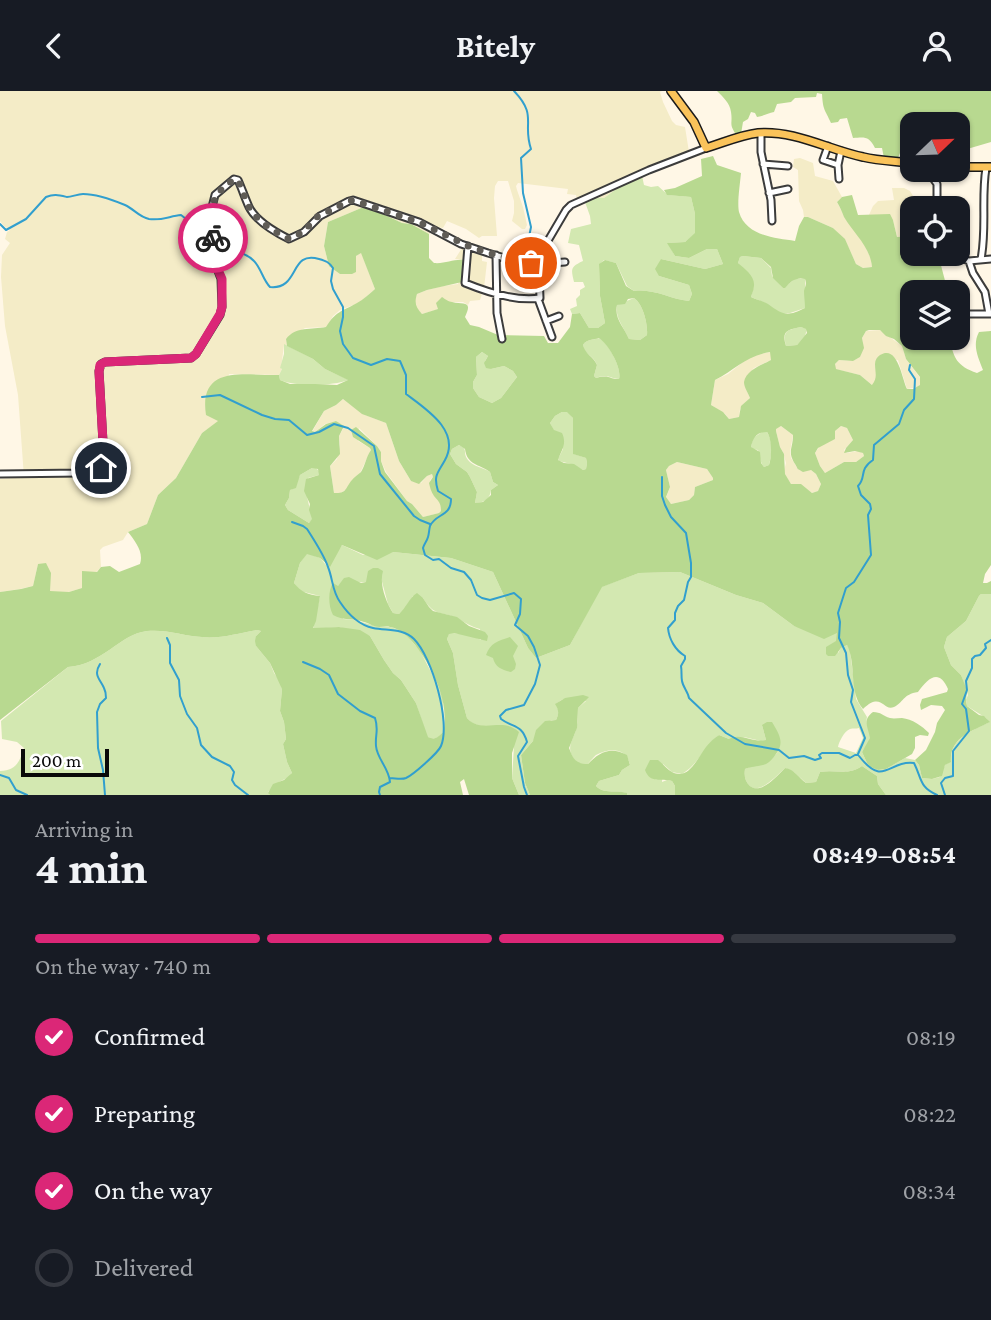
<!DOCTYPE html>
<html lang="en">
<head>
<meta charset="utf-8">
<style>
	body { margin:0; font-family:"Crimson Pro",serif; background:#242831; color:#f1f3f6; height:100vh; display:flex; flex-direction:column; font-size:26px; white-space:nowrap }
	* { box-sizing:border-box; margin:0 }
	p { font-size:23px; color:#9ea1a6 }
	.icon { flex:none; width:38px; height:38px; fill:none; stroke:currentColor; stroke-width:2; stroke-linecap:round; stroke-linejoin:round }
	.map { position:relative; height:704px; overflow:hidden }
	.panel { display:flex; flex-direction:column; background:#171b24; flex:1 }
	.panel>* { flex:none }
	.needle { width:46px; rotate:67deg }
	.fabs { position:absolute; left:900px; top:21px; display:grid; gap:14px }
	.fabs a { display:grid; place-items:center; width:70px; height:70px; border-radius:14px; background:#171b24; box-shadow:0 2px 5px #0004; font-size:35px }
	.scale { position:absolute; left:21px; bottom:18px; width:88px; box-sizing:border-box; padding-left:7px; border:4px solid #090909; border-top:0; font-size:19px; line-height:24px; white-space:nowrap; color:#090909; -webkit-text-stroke:5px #fff; paint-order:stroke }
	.pin { position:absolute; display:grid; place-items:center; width:60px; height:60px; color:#fff; margin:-30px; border:4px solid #fff; border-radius:50%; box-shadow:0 2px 7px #0007 }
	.courier { position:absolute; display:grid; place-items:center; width:70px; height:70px; margin:-35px; border:5px solid #db2777; border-radius:50%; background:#fff; color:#222; box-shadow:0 2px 9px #0007 }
	.head em { font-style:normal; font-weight:700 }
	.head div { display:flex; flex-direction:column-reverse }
	.head { display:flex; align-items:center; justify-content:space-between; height:119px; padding:0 35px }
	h1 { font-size:46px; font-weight:700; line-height:52px }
	.bar { display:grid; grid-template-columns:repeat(4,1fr); gap:10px 7px; align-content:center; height:84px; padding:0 35px }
	.bar i { height:9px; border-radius:5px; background:#363941 }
	.bar .active { background:#db2777 }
	.bar p { grid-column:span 4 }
	ol { padding:0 35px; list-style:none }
	li { display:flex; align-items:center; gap:21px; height:77px }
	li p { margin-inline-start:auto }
	li .icon { padding:7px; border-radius:50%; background:#db2777; color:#fff; stroke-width:4 }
	li:last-child { color:#9ea1a6 }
	li i { width:38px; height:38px; border:4px solid #363941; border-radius:50% }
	header { display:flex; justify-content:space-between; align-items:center; height:91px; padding:0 35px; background:#171b24; font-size:32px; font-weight:700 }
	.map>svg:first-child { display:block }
</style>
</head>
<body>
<header><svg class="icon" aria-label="back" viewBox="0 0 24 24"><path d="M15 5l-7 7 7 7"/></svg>Bitely<svg class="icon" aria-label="person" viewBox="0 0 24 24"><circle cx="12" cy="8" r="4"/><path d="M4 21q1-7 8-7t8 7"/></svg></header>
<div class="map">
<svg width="991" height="704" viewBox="0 0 991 704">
	<rect width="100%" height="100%" fill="#fff7e6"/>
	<path fill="#f4ecc7" d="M0,0H662L660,1L663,11L672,30L676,34L685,36L689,61L623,93L604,107L584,106L577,108L576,104L567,103L568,98L518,92L516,95L517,99L523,116L527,134L525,138H522L512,130L514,122V110L508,90H498L495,95L494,107L497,145H482L479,147L466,138L447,130L443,137L436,136L429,143L411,133L402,132L366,115L328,131L324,155L329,175L356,180V165L361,161L375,198L359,212L340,219L333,225L327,236L305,237L286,248L287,255L284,254L281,277L282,278L279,284L229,283L219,330L202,342L176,387L158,404L147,433L128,441L123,449L103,456L100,459L101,476L82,497L69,501H49L38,473L33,495L20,498L0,501V388L24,386L18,304L5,235L1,186L2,164L10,152L5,148L7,141L10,139L4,135L0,130Z
		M800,67L813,72L815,85L833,90L842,106L837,111L845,127L864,152L871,168L872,176L863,177L856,173L845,149L833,137L808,126H804L803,119L799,110L798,79L793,76L794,68Z
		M892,97H904L910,100L915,108L916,117H912V145L897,146L893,129L869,124L873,115L878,110L894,109Z
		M462,157L482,164V170L487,171L484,197L480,209L470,210L468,214L463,211H453L439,218L422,223L417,218L414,210L417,203L427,199L443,195L458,193L464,169L455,168Z
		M880,239L902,255L906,268L921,288L920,294L918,296L907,298L898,269L877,267L875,275L877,285L874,293L872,294L860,284L835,278V273L839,269L852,270L860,266L863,254L862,247L866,240Z
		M771,261V269L754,277L746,287V298L750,307L740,318L739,326L729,328L725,323L711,314L715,289L728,283L748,267L758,263Z
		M343,308L365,324L386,332L399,370L411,390L421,392L427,385L432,383L433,386L430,389L435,406L439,409L441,415V420L439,422L423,426L412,413L407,410L386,381L381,370V361L377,355L359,337L358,350L370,357L371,359L360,382L347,398L339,403L334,402L330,375L337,368L340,354L339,345L343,338L336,330L325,333L315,341H312L324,320L336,314Z
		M781,335L793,344L790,361L791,367L798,378L811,379L816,383L821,393L818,400L812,402L799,393H791L786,386L784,380L786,372L783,361L780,356L776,340V337Z
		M841,335L847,337L853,349L844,359L847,362L858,360L863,362L864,365L856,371H844L825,382L820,375L815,362L820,355L834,348L835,340Z
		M677,371L707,378L713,387V389L695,396L694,404L689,409L671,413L666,407L670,396L666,379L669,375Z"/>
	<path fill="#d3e8b1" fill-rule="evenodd" d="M641,80L644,94L651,96L658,95L668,104L691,106L695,123L696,142L685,151L668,152L675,165L689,167L707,158H717L723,173L705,178L661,168L659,185L689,194L692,203L689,210C670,208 653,197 634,200L627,195L616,172L604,169L599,174L600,205L605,232L598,237H589L580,222L572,223L570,218L577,215L576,208L580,204V199L585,196L583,191H574C571,178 570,176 583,170L579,154L568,152L571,138L591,133L590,125L585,111L577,114V108L584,106L604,107Z
		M743,165L761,167L771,177L772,185L783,197L795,188H805V217L790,222L782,223L777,221L765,212L751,206L754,195L738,172L740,166Z
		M634,207C643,213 648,233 647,244L640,249L629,248C624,236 615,228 617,214Z
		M801,236L807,238L805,245L797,254L786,255C782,239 788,239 801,236Z
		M600,247C609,254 622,277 619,288C610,288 609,282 596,287L594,285L597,274C594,265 584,263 583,254C586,248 594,249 600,247Z
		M284,253L313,268L325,278L349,289C332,295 297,296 280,289L279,284L282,278L280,277L284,263Z
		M482,261L488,265L485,270L491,278L504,275L513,280L517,286L501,307L492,312L479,306L473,297V291L477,284L476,266Z
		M562,321H568L573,327V361L574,363L586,367L587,372L586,378L583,379L571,373L559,370L558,368L563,358L550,332L555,325Z
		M762,341H767C773,350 772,363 769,374L764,376C760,372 760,365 758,359L752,358L751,356L753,347Z
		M459,354C469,359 462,361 468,369C472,375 484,377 490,381L493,391L498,394L491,399C490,408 484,412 475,412L477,401L470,386L467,381L456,373L450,363L452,358Z
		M312,377H316L319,380V384L308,387C305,405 308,411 313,428L309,432L288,419L285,414L289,407L290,399L294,397L300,384Z
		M342,454L363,464L393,461L451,467L493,481L528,557L536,567L570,554L601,496L639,482L680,481L736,504L763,512L794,535L837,541L838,562L841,557L847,554L850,559L856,608L867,626C865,634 871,639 870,647C870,653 864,657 862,661L867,672L878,679L886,678L905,667L915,669L919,674L922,687L932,688L940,686L945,674L951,670C950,647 972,640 989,631L986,627L967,615L966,609L968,604L961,584L951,574L944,556L947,546L966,530L979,505L981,503H991V704H886L878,693L877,685L862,675C849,685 835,678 820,681L816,691L806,692L794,681L785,677C777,684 760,704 750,695C745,690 744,685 745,678C763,670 766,678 779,659L762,634L766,649L761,650L744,646L729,648L719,644C704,655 699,673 682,683L672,681L663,673L662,691L667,689L672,690L675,695V704H627L626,702C616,698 604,704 596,695L599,690L619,684L622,679L630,674C627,657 610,656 596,664C595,665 589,671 588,673C581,673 576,673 573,667C565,654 576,646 577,634C578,628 577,623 578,617L586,610C574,607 566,604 556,613C559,619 559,623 556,629H551L521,664L525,692L530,704H519L512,687L514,656L486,635C478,635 472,633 467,627L458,594L453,562L447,548L449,542C460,542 472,544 481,549L480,538C472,536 466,532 458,528C442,519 435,527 423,507L413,505L404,519L399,523L393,522L388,513L381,487L368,486L367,491L342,492L338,495L343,528L354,529L380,536H390L400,539L409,547L420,560L438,594L443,608L444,640C439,646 436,650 427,646L416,612L401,589L393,582L384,569L370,545L339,536L313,538L320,505L300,500L294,492L300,472L307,462L320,467L327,475ZM859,637L863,647L856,662L838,656C839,651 844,640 850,638C853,637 856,638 859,637Z
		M257,539L261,540L256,545V555L270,572L274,582L281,592L282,598L280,620L284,631L286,648L283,653L287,671L292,682L289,686L279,691L268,701L270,704H0V680C16,680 20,670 24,657L17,651L2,648L1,630L68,576C102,574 120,543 147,540C166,538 184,545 202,546C220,548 239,542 257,539Z"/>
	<path fill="#b8d990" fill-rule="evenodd" d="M717,0H991V51L957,61V33H912V51H909L907,61L900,62L898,67H884L882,57H875C869,45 865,46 853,47L847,27L840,28L838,31L831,32C825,18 823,20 822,3L817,2L816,6L795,7L791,11L777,13L774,21C768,22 764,25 757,26L755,22L751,21L748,28L743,31L741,43L737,45C728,32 733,34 731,21C730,12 723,6 717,0Z
		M713,65L717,74L741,82C740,93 737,112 739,121C746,145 775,147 795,150L799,135L804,126H808L833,137L845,148L856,173L863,177L872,176C870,155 854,143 844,126C842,121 840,116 837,111L842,106L852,104L858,124L890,123L893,129L897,146L912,145V163H938L948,201H912V247H950C953,267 957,275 977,282L983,279C978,266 972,254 979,241L991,240V474L985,483L983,492H987L991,490V503H981L979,505L966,530L947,546L944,556L951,574L961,584L967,599L966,610L967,615L979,624L984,625L990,631C972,640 949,647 951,671L945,674L942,685L932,688L922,687L919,674L915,669L926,659L935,641L937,632L945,619L942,615L931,614L921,619L920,614L922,608L947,601L948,598C939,577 928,587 918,601C903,603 903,612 894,616C883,621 882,600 863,618C848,600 857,574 847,554L841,557L835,565H828L826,563V556L836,550L837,542L824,548L794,535L763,512L736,504L680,481L639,482L602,496L570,554L536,567L528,557L493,481L451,467L393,461L377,469L342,454L330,476L320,467L307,463L300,472L294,492C301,501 308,504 320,505L316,530L313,537L339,536L360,539L370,545L384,569L393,582L401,589L416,612L428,646C436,650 439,645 444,640C445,629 445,618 442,607C438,587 413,539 390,536C387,535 383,536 379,536C374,536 369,532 364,531C353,527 343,530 333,524C328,515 328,499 333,492L338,495L344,487L349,486L361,492L366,491L368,480L373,477H378L383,480C379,493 386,511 393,522L399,523C406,517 409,507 417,502L423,507L429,516L433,520L457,526L469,535L485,541L488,545L487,550L454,542L449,543L447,548L453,562L458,594L467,627C483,644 502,625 519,641L512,662V687L519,704H469L464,688L460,691L463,704H270L268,702L273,693L284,689L292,682L287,671L283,653L286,648L284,631L280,620L282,598L270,572L256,555L255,550L256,545L261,540L257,539C239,542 220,548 202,546C184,545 166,538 147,540C120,543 102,574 68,576L0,629V501L21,498L33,495L38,473L46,472L51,482L50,500L69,501L82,497V480L97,481L101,476L110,475L119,481L140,473C144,461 135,450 128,441L147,433L158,404L176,387L202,342L218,330L206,324C198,272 247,285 279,284L280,289L290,293H315L337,294L348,289L325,278L313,268L287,255L286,248C296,235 311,239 326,236C336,220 341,221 357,212C363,209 369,203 375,198L361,162L356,165V181L352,183H340L329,175L324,155L328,131L366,115L402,132L411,133L429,143V167L434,172C445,173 453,168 464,169L462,191L427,199L417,203C414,212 416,217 422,223L438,218L436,212L442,206C445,208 449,211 452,211C464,214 473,209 465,226L470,234L479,236L498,244L544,245L548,252H558L570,236L572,223L580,222L589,237H598L605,232L600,205L599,173L605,169L616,172L626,195L634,200C653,197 670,208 689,210L692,203L689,194L659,185L655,178L661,168L705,178L723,173L717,158H707L689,167L675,165L667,152L685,151L695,142V123L691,106L667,104L664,99L675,97L702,85L701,68ZM743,165L761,167L771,176L773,187L783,197H785C791,190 796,186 805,188C807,194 805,195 804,200C804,205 805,212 805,217C787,226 783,224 768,213C763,210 757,209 751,206C752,202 754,199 754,195C755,185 745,178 738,172L740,166ZM634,207C643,213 648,233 647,244L640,249L629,248C624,236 614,228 617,214L625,213L628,208ZM801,236L806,238L807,242L797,254L786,255C781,239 788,239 801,236ZM869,239H880L886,245L894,248L902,255L906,268L920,286V294L913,298H907C902,288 898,253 880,264C877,266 875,269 875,273C875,282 878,286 872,294L860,284L836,278L835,273L839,269L853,270L860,266L864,257L862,247L866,240ZM599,247C609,254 622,277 619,288C609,289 611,283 596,287L594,285L597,274C594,266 585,263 583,254C586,248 594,249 599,247ZM482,261L488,265L484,272L486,277L491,278L504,275L513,280L517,286L501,307L492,312L479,306L473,297V291L477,284L476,266ZM770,261L771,269C762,274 746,279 744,291C744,296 748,302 750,307L741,315L739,326L729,328L723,321L711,314L715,289C735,279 746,265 770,261ZM343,308L362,323L386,332L399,370L411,390L419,393L427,385L432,383L433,386L429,392C430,396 431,401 434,405C439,411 441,412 441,420L439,422L423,426L412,413L407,410L385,381L381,370V361L377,355L356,336L351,339L353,346L370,357L371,359C366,366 365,375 361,381C358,384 354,386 352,389C345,397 347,403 334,402L330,375L340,363L339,345L344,335L336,330L326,333L315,341L312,340L324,320L336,314ZM562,321H567L573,327V363L586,367L587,372L586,378L583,379L574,373L564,372L558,369C562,358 567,353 562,342L554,339L550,332L555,325ZM781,335L793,344C793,358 787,360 795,373C800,381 795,376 803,381L811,379L816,383L821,393L818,400L812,402L801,393H791L785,383L784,363L780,356L776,340V338ZM841,335L847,337L853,349L846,357L844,362L855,360L863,362L864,365L856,371H844L825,382L820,375L815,362L818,357L835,348V340ZM767,341C772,348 772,365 769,374L764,376L761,372L760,361L751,356C753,347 756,341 767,341ZM459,354L465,358C467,374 479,373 490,381L493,391L498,394L491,399V404L483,411L475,412L477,401L470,386L467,381L456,373L450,363L452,358ZM677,371L707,378L713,387V389L695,396L694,404L689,409L671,413L666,406L670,396L666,379L669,375ZM312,377L318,378L319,384L306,388L304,400L310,413L309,419L312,428L309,432L288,419L285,414L289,407L290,399L296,397L300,384Z
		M510,546L518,555L513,565L516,573L515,578L511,581C502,579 495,576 493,567L486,564C490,552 498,550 510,546Z
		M583,604L589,606L578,617L577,637L569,657C573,668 576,673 588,673C599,661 611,655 627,664L630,674L622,679L619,684L599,690L596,695C604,704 616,698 627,702V704H530L525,692L521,664L533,650L536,639L545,630L556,629C559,623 559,619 555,613L565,607Z
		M873,621C881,621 883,625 890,627C894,628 898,627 902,627C912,628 922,635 929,642L928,645L920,644L915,646V657L912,663L886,678L878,679L871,676L867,672L862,661L870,647C868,636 862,629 873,621Z
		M767,631H772C779,643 785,651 776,663C773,668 768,673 763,674C756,676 752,675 745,678C744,685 745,690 750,695C761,704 777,685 785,677C794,678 799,687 806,692L816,691L820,681C835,678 849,685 862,675L877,685L878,693L886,704H675V695L672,690C661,687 650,693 645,679L650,669H658C663,673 667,678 672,681C689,690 698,666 706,656C710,651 714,647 719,644L729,648C740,641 753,652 766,649L762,634Z"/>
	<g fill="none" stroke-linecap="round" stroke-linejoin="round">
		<path stroke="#319fce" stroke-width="2" d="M514,0C538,25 522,32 531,58L521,67L523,102L531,136L528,151
			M0,133L6,139L26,128L46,106C54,103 58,104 67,106C72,106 77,103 83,103C97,103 113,109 125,114C134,118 139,126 149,128C161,130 170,125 181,124L195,135L211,136
			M216,138L223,145L233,150C240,167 245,160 254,170C261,177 263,189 270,196C300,199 289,159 319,168C326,170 329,171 333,177L331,190L333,198L343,216V226L340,240L343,253L353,267L371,274L387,268L400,270L406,284V303C426,318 461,340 445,369C438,382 433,384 438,400L451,408C451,426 436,422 430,435C429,439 429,443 428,446C427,450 424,453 423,457L425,464L433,469L439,468L451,477L464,481L471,489L477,504L482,507L490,509L514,502L521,508L520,523L515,534L528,545L534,556L540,574L535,593L524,614L506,619L500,625L501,628C513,637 522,633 527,651L518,665L524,696L527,704
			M202,306L220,304L262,324L275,328L289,329L307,344L319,341L334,333L348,337L374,355L380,383L414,425L420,429L430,433
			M662,386V405L665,414L671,426L686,442L691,472V486L688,491L684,509L678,515L675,522V529L668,537C669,548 675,559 685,565V568L681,575C682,581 681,584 682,590C683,596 688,601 689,607L726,642L745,653L779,659L789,667L804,665L815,669L821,667L819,664L822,662H839L850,667L855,664H858
			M292,431L303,435L307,438C314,449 324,464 328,476C333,488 332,500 340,511C348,523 359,534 373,537C387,540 403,537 414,548C432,566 451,631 441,655C438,662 413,684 406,687C401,689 395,687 390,687
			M167,547L170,554V572L179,589L180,605L187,623L197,637L201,654L212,666L230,675L234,681L232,689L235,694L248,704
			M303,571L320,578L329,584L338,603L360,620L375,627C379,639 375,643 376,655C377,668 389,677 390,691L380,696L379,701L380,704
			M100,573C93,584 100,588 104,597C105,599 106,605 106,607L100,613L97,621L98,657L103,679L105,704
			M858,663L865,647L851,611L853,599L848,584L846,562L839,547L840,531L838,522L846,497L854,491L871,464L868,424L871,418L870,413L861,404L858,395C867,386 858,379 873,369L874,354L899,333L904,319L914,308L915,288L909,279L910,274
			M859,665C884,697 888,669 914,672C922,688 919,696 937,704
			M0,684L9,687L16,699L27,704
			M945,704L941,692L945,687L953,685V660L969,640L966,618L962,613L967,599L966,590L972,577V568L975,565L980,564L986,557L985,553L991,549"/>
		<g stroke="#3c3c3c" stroke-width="9">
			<path id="minor" d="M761,42V61L771,109L772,130
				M828,55L823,69L838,74L841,60
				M763,73L788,75
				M838,74L839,88
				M927,79L937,93V117
				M769,102L788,98
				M468,155L465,192C487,201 516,211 540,207L539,183L536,170
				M938,163L956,165L969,170
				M496,164L497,222L502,248
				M981,168C987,138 981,107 986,77
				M538,173L565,171
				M538,208L552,246
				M964,223H991
				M989,223L985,201L973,182L969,170L991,168
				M546,230L559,225
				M0,383L81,382L98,379L104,369L99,280L101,273L105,271L191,267L196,263L220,224L222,216L221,188L215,172L212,116L215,104L234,88L238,89C242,98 245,107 249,116C256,130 275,141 289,148L304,141L320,125L349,110L353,109L419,131L461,153L488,162L521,172L536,170L566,119L571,114L649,79L706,57"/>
		</g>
		<g stroke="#1a1a1a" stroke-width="10">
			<path id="major" d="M671,0L694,31L706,57C723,52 740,44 758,42C795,39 829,59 863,66C879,70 896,70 912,72
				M957,76H991"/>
		</g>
		<use href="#minor" stroke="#fff" stroke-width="5"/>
		<use href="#major" stroke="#fac35a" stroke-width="7"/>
	</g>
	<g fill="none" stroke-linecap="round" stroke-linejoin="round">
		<path stroke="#5f5c56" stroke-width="7" stroke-dasharray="0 12.6" d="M213,147C212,117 207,106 235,88L238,89C242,98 245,107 249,116C256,130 275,141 289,148L303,141L317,126L349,110L353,109L419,131L468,155L521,172H531"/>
		<path stroke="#db2777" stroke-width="9" d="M101,377L104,369L99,281L100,274L105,271L191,267L196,263L220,223L222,216V188L215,172L213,147"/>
	</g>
</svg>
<div class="fabs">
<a><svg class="needle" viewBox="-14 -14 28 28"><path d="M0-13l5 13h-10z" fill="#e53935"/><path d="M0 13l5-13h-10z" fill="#9ea1a6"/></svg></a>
<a><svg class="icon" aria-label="locate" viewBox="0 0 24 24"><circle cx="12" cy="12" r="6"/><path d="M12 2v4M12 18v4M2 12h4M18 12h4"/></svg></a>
<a><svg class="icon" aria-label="layers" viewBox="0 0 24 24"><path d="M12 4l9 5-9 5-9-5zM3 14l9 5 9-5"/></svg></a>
</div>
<div class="scale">200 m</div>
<div class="pin" style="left:531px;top:172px;background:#ea580c"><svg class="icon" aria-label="bag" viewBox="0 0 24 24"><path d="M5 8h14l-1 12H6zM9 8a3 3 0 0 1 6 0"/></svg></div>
<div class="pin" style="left:101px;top:377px;background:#1f2937"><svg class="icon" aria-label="home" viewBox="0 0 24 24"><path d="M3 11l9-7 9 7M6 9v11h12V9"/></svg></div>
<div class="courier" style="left:213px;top:147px"><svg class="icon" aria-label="bike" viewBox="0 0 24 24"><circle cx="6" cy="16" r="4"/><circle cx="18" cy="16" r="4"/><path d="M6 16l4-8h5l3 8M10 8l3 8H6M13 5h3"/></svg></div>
</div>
<section class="panel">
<div class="head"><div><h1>4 min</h1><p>Arriving in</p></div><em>08:49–08:54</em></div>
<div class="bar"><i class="active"></i><i class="active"></i><i class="active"></i><i></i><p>On the way · 740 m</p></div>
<ol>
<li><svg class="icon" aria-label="check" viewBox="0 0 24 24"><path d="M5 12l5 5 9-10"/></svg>Confirmed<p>08:19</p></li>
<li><svg class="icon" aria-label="check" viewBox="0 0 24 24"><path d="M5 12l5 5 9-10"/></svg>Preparing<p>08:22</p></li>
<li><svg class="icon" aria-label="check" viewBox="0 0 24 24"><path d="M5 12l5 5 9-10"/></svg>On the way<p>08:34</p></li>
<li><i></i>Delivered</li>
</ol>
</section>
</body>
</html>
